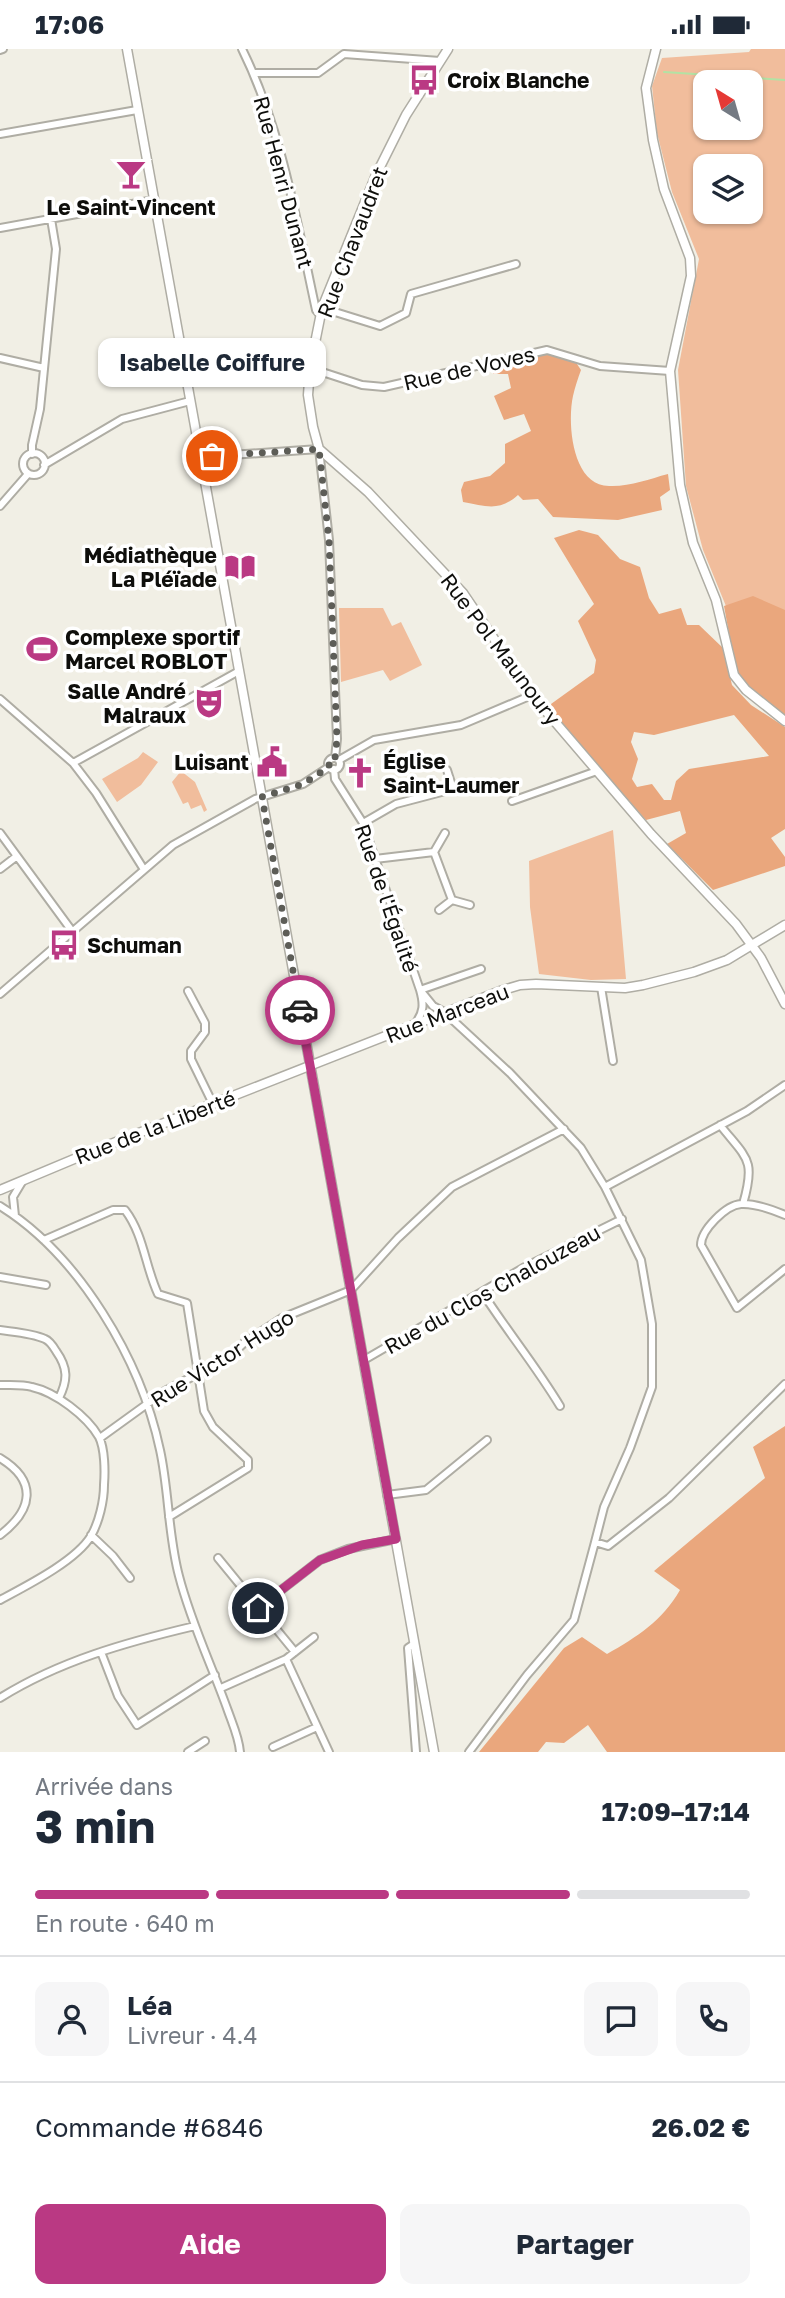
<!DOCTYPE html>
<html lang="fr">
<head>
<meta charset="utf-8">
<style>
	body { margin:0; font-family:"Golos Text",sans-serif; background:#f6f6f7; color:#1f2937; height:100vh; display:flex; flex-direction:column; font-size:26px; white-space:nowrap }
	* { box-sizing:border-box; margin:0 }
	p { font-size:23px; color:#747a83 }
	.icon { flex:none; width:38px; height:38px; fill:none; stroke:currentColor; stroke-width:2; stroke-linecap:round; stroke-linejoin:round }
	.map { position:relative; height:1703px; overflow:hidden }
	.side { display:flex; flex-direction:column; background:#fff; flex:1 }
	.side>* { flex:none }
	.needle { width:46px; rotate:323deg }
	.tools { position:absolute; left:693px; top:21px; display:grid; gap:14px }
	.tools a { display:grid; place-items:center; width:70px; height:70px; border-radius:14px; background:#fff; box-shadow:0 2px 5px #0004; font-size:35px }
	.pin { position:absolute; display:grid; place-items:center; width:60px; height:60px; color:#fff; margin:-30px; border:4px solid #fff; border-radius:50%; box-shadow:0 2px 7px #0007 }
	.courier { position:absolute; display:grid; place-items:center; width:70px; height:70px; margin:-35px; border:5px solid #ba3983; border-radius:50%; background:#fff; color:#222; box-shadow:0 2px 9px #0007 }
	.bubble { position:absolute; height:49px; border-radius:14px; background:#fff; box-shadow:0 2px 5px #0004; font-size:23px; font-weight:700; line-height:49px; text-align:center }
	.overview em { font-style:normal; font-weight:700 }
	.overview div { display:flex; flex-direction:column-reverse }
	.overview { display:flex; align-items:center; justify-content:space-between; height:119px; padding:0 35px }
	h1 { font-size:46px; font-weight:700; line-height:52px }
	.bar { display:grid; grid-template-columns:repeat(4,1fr); gap:10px 7px; align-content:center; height:84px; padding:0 35px }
	.bar i { height:9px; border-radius:5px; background:#e0e1e3 }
	.bar .on { background:#ba3983 }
	.bar p { grid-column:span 4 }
	.line { display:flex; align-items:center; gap:18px; padding:0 35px; border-top:2px solid #e0e1e3 }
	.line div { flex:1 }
	.round { display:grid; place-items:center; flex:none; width:74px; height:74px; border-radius:14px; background:#f6f6f7 }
	.button { display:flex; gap:14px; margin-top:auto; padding:14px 35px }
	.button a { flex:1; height:80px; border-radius:14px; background:#ba3983; color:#fff; font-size:28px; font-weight:700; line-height:80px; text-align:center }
	.button a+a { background:#f6f6f7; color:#1f2937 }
	.status { display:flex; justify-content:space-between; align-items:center; height:49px; padding:0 35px; background:#fff; direction:ltr }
	.status svg { height:19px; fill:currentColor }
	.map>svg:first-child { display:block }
</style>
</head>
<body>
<div class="status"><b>17:06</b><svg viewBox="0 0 49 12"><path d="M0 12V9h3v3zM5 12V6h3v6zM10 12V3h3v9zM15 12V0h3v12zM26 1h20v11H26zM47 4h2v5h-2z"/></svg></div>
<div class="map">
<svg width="785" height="1703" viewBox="0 0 785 1703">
	<rect width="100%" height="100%" fill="#f1efe5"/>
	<path fill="#f1bd9c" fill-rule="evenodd" d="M751,0H785V663L755,628L703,501L686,437L678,321L699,210L672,143L657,84L652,37L662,9L749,3ZM705,33H751V79H705ZM705,117H751V163H705Z
		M339,559H383L392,577L401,573L422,616L390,632L383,621L341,633Z
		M143,703L158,713L141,736L117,753L102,730L138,709Z
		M181,722L195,733L207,761L204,763L201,756L191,760L188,753L183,755L172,733Z
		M613,781L626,930L591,931L539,925L530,858L529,812Z"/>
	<path fill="#eaa77d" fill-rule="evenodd" d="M550,304L575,312L581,321C578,329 575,338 573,347C567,374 572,437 609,437C629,438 649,430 668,425L670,441L660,448L662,461L618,471L553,468L538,450L523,451L518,446C499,463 486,457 463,453L461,441L464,433L490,427L505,414V395L531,382L524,365L504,371L494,347L511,339L508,325H493V314Z
		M579,481L598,486L620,510L640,518L649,549L659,565L681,559L687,576H699L723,599L732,636L751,656L785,678V780L771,789L785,808V817L713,841L667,795L686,784L680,762L646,771L550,664L551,655L594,624L596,611L578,572L594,555L554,489ZM734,666L769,707L689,720L676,732L671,751H664L652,735L637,738L632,730L638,710L631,693L634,683L654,686Z
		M753,547L785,561V668L757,646L736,623L724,557Z
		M785,1377V1703H607L588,1676L564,1694L546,1693L538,1703H479L564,1599L582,1588L607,1605C637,1588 662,1572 680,1541L654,1522L765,1429L753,1398Z"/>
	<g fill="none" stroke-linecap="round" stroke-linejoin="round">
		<path stroke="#b3e2a4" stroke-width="2" d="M664,23L785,31"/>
		<g stroke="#afada4" stroke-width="10">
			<path id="street" d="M242,0C282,81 297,174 316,261L321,267
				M0,1L3,0
				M254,24H318L344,5L440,12
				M0,85L137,61
				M0,179L154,151
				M322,259L380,277L406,264L411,245L516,215
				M0,309L44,319
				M185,320L310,319L362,336L384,338L547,301L600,317L670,322
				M23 415a11 11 0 1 1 22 0a11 11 0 1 1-22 0Z
				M32,405V396L40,360L56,200L51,170
				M201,408L319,400L329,491L337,690L335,709
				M44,416L122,370L190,352
				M0,457L28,425
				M0,650L73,714L96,744L143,819
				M328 715a6 6 0 1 1 12 0a6 6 0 1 1-12 0Z
				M339,711L374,691L461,676L532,646
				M73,714L239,622
				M334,720L335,730L363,774L420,941L433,957L444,963L510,1024L581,1099L605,1138L641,1211L652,1275V1338L630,1399L604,1458L595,1493
				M512,752L597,722
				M363,774L396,755L453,740L447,721
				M0,784L72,882
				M434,803L445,784
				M375,810L434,803L452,851L439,861
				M0,820L17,807
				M452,851L470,856
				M601,938L613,1012
				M188,942L205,974V983L191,1002V1010L213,1055
				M0,945L173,796L255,750L303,735L329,718
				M415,975C424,963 424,955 420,941L481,920
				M720,1076C747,1110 756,1110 743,1155
				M605,1138L747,1062L785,1036
				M0,1157C79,1206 141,1311 160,1401C169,1442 168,1486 179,1527C191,1574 212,1617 228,1662C233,1676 239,1689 240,1703
				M785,1166C773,1161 754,1154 741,1155C726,1156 701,1181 701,1196L737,1259L785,1220
				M15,1167L13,1148L22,1133
				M44,1191L113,1161H125C144,1186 145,1217 158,1245L187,1254L204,1362L213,1378L248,1411V1419L169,1468
				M0,1228L46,1236
				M482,1243C507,1282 536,1317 560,1357
				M0,1281C14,1283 32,1284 45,1290C50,1292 53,1297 56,1302C68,1319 68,1331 59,1349
				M364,1311L523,1219L622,1170
				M0,1336C10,1336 22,1335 32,1338C55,1343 87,1367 99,1388C105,1400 105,1423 104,1436C104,1452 99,1473 91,1487C76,1512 26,1537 0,1551
				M100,1389L165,1342L228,1309L245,1293L282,1269L351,1241L398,1189L452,1138L564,1080
				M0,1409C38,1432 33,1461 0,1486
				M387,1446L426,1441L487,1391
				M91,1486L113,1507L130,1529
				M218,1509L295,1603
				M258,1559L320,1511L348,1500L396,1490
				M414,1595L408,1599L416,1703
				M101,1603L118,1647L137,1676L215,1626
				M286,1610L329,1703
				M221,1639L286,1610L314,1588
				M0,1649C59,1612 127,1593 195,1577
				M273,1698L317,1678
				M188,1703L205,1692
				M469,1703L527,1626L574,1571L595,1493L608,1497L669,1449L785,1335"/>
		</g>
		<g stroke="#afada4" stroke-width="11">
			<path id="secondary" d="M127,0L434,1703
				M448,0L406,66L376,126L322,259L310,319L308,346L313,378L319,400L368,443L463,544L532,646L651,785L736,875L761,909L785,955
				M656,0L646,39L653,91L664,140L690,209L691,227L670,322L680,436L693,494L716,551L734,626L746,641L785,672
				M0,1141L98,1100L500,942L520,936L536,935L625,939L643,936L694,923L727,911L785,876"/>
		</g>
		<use href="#street" stroke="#fff" stroke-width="6"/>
		<use href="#secondary" stroke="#fff" stroke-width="8"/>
	</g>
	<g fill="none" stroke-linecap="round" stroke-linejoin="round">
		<path stroke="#5d5d57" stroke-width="7" stroke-dasharray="0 12.6" d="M212,407L319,400L329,491L337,690L335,709L329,711V718L303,735L262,748L300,961"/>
		<path stroke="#ba3983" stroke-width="9" d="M258,1559L320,1511L362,1496L396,1490L300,961"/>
	</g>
	<defs>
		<g id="bus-bare" transform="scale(2.415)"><path d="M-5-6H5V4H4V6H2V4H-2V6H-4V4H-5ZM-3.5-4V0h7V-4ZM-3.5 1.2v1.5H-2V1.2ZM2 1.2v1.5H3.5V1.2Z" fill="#ba3983" stroke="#fff" stroke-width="2.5" paint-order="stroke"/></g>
		<g id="bar-bare" transform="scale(2.415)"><path d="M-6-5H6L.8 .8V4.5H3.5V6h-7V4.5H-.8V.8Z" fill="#ba3983" stroke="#fff" stroke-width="2.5" paint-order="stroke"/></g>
		<g id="library-bare" transform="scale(2.415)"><path d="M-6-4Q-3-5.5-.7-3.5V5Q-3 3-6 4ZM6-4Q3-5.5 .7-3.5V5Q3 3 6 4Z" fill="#ba3983" stroke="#fff" stroke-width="2.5" paint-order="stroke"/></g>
		<g id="stadium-bare" transform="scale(2.415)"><path d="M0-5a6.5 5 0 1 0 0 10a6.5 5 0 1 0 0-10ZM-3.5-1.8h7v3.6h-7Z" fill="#ba3983" stroke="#fff" stroke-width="2.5" paint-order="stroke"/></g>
		<g id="theatre-bare" transform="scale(2.415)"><path d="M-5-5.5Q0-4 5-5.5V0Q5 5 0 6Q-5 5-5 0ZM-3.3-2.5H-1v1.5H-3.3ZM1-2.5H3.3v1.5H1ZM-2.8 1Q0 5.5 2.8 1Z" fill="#ba3983" stroke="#fff" stroke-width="2.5" paint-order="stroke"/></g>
		<g id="civic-bare" transform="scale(2.415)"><path d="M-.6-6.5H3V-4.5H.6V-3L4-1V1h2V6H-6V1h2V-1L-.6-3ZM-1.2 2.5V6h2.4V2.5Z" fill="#ba3983" stroke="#fff" stroke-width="2.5" paint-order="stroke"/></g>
		<g id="church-bare" transform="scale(2.415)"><path d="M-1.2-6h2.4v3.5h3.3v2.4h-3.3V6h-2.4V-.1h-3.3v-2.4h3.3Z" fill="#ba3983" stroke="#fff" stroke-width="2.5" paint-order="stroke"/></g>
	</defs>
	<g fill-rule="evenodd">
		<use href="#bus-bare" x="424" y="31"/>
		<use href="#bar-bare" x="131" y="125"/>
		<use href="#library-bare" x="240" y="518"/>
		<use href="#stadium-bare" x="42" y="600"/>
		<use href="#theatre-bare" x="209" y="654"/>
		<use href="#civic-bare" x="272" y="713"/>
		<use href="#church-bare" x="360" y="724"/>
		<use href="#bus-bare" x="64" y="896"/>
	</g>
	<g text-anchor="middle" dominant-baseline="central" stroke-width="7" stroke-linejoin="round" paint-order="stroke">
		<g font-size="21" font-weight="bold" fill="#0e0e0b" stroke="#fff" text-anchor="start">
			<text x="447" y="31">Croix Blanche</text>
			<text x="131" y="158" text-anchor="middle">Le Saint-Vincent</text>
			<text x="217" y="506" text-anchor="end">Médiathèque<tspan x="217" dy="24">La Pléïade</tspan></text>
			<text x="65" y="588">Complexe sportif<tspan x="65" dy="24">Marcel ROBLOT</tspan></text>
			<text x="186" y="642" text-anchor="end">Salle André<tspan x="186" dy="24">Malraux</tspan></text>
			<text x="383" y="712">Église<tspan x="383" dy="24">Saint-Laumer</tspan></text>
			<text x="249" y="713" text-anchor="end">Luisant</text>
			<text x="87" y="896">Schuman</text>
		</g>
		<g font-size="21" fill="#0e0e0b" stroke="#fff">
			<text transform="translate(284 133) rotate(75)">Rue Henri Dunant</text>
			<text transform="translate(352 193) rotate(-69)">Rue Chavaudret</text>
			<text transform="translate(469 319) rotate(-13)">Rue de Voves</text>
			<text transform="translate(501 600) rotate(53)">Rue Pol Maunoury</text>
			<text transform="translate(387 849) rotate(71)">Rue de l'Égalité</text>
			<text transform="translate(447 964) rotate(-21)">Rue Marceau</text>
			<text transform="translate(155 1078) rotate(-21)">Rue de la Liberté</text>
			<text transform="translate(492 1240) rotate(-29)">Rue du Clos Chalouzeau</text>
			<text transform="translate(222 1309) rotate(-32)">Rue Victor Hugo</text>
		</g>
	</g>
</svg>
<div class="tools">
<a><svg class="needle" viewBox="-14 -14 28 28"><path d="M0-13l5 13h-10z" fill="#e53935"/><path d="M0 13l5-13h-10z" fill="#747a83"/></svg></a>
<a><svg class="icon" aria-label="layers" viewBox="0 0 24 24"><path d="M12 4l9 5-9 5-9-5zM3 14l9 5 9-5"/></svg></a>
</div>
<div class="pin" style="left:212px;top:407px;background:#ea580c"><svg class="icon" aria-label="bag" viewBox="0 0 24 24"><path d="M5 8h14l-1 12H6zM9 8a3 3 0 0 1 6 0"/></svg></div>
<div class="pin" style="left:258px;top:1559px;background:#1f2937"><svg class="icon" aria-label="home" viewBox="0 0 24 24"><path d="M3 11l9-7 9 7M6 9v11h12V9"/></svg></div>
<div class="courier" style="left:300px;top:961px"><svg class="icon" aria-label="car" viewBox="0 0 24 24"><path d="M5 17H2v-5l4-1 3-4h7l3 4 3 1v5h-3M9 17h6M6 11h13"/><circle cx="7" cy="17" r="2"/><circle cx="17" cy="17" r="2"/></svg></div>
<div class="bubble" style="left:98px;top:289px;width:228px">Isabelle Coiffure</div>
</div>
<section class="side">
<div class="overview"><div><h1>3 min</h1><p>Arrivée dans</p></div><em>17:09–17:14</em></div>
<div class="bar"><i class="on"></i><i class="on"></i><i class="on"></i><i></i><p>En route · 640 m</p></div>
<div class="line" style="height:126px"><a class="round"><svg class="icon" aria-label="person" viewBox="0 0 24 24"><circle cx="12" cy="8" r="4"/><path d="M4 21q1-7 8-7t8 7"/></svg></a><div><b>Léa</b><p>Livreur · 4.4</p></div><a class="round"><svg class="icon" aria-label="chat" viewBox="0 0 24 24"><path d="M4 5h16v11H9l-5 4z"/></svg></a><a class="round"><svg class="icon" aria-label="phone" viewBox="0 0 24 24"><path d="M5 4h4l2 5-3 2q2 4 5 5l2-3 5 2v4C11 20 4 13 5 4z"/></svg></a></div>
<div class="line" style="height:91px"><div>Commande #6846</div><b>26.02 €</b></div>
<div class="button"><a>Aide</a><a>Partager</a></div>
</section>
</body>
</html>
